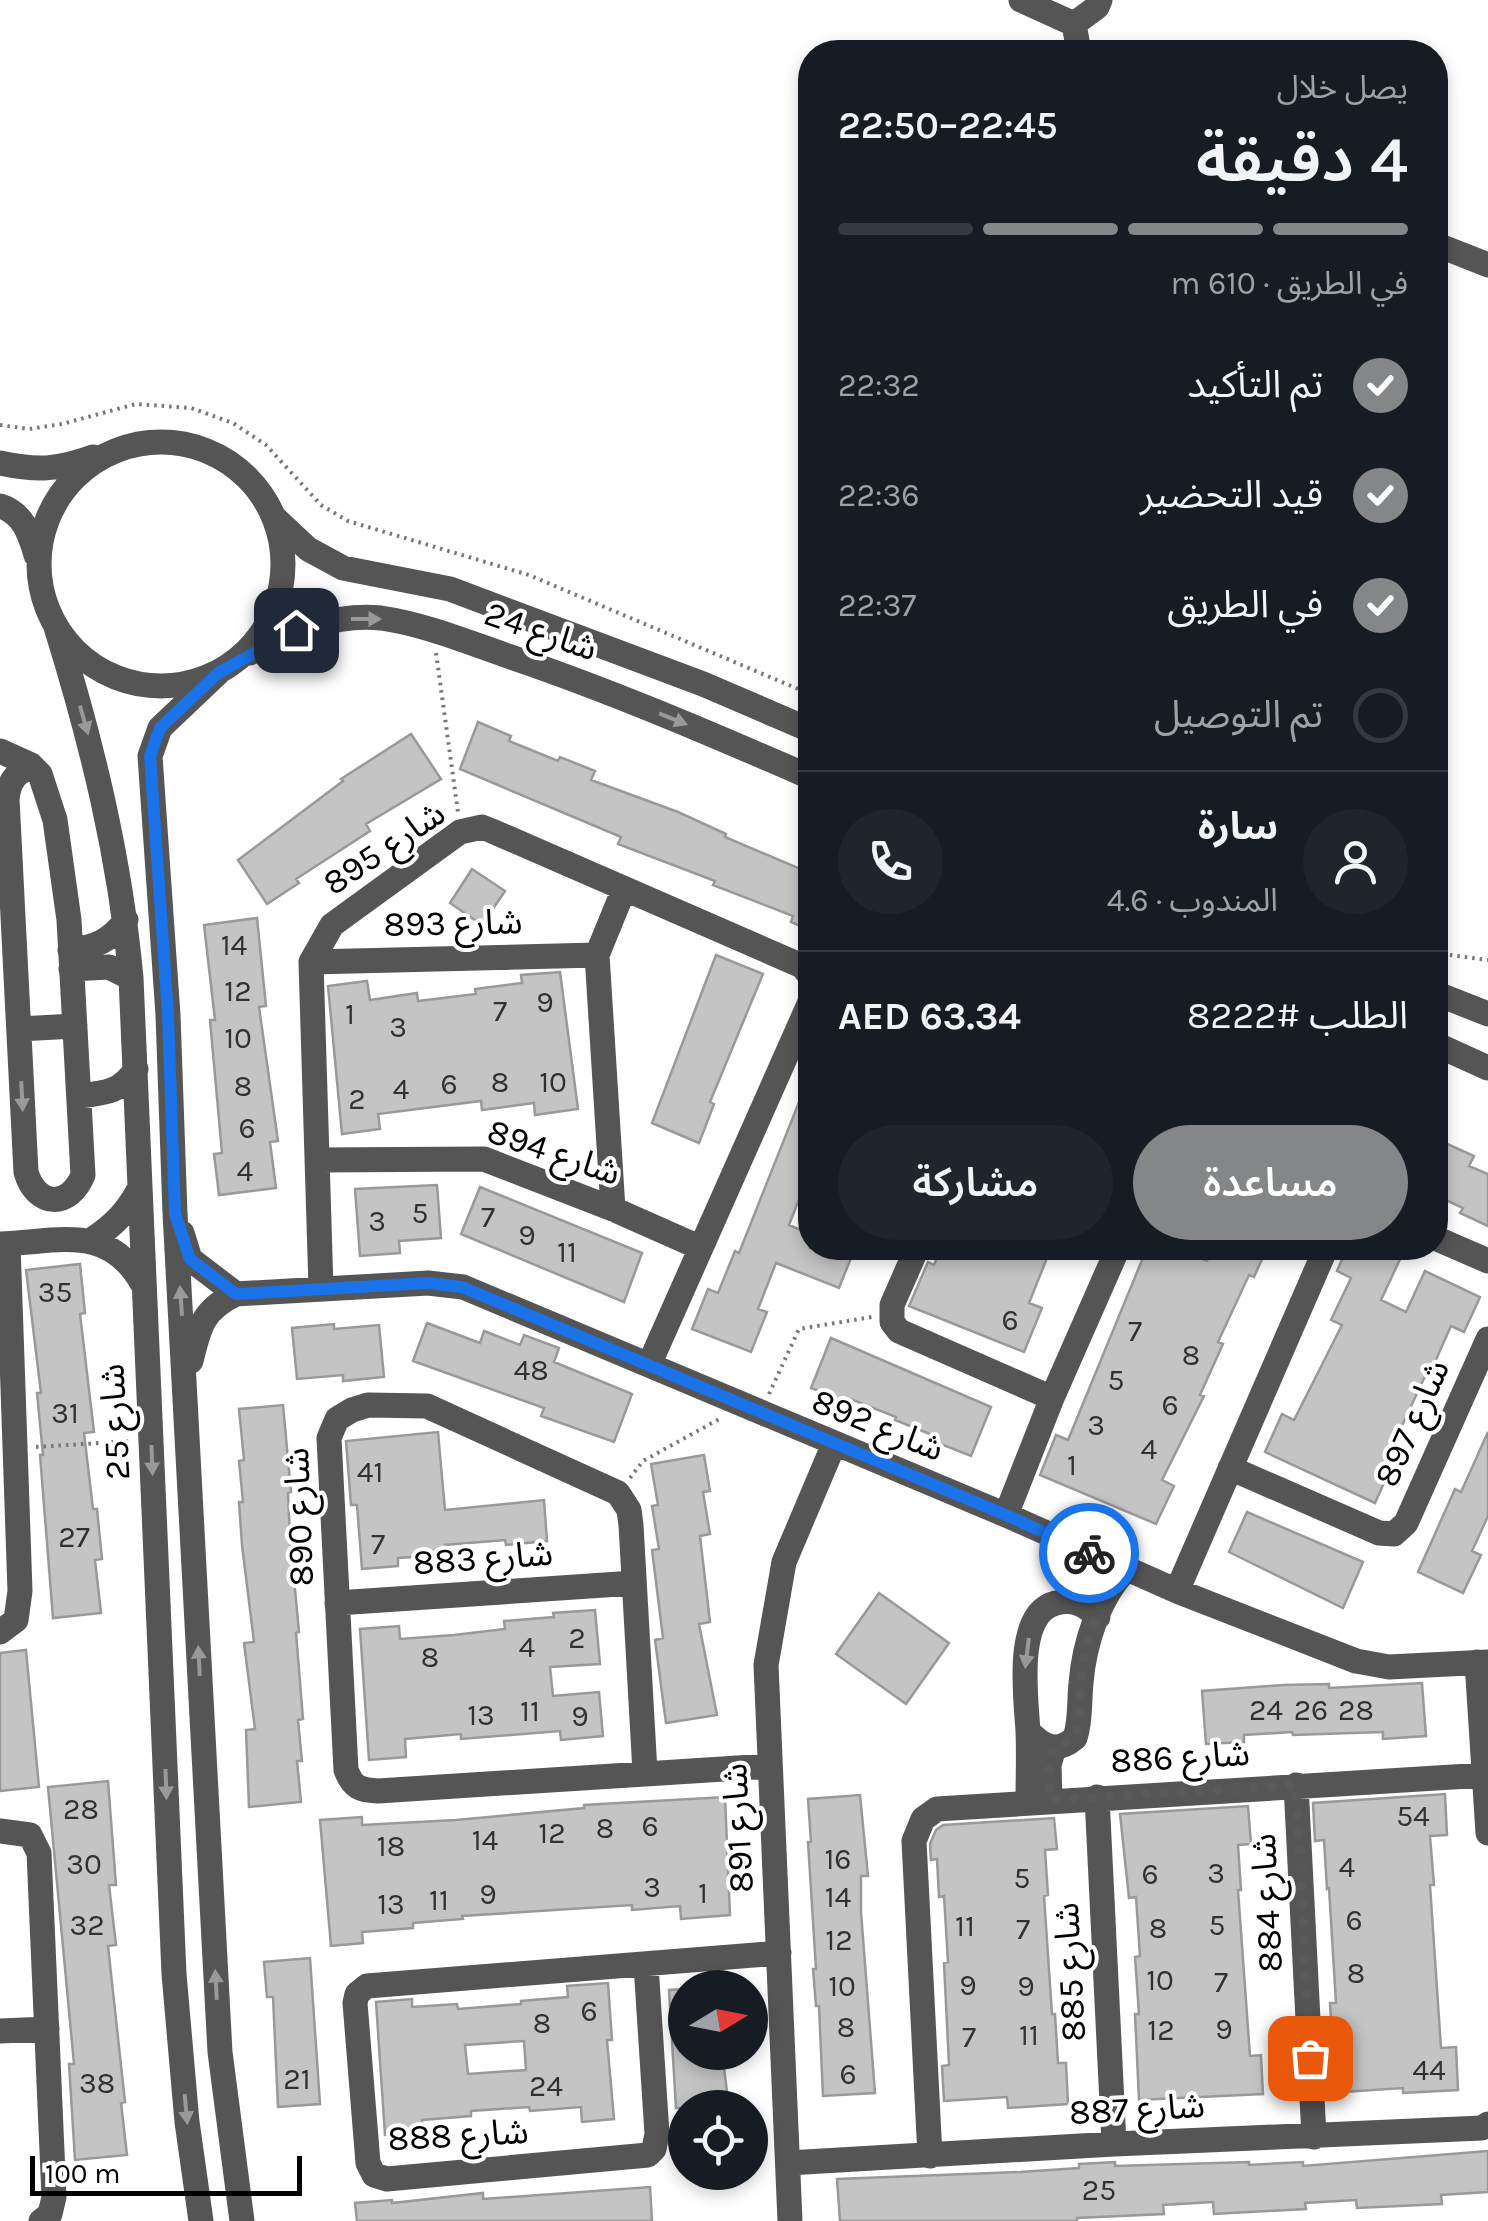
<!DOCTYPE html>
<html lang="ar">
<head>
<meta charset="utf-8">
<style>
	body { margin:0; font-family:Karla,"Noto Sans Arabic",sans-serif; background:#20242c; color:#f1f3f6; direction:rtl; height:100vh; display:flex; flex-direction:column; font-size:38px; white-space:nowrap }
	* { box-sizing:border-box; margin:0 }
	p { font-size:32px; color:#9ea1a6 }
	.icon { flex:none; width:55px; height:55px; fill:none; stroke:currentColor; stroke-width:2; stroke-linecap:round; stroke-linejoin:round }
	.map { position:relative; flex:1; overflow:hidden; direction:ltr }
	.side { position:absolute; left:798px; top:40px; width:650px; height:1220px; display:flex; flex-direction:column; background:#171b24; border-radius:40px; box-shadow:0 5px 15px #0003; direction:rtl }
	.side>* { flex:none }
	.needle { width:65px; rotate:80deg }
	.controls { position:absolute; left:668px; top:1970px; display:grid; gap:20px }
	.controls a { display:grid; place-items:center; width:100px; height:100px; border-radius:50%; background:#171b24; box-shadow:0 5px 15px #0003; font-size:50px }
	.scale { position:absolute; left:30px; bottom:25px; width:272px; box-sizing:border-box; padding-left:10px; border:5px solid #000; border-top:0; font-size:28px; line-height:35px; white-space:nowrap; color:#000; -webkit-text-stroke:8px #fff; paint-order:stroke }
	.pin { position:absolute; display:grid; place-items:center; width:85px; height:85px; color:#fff; margin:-42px; border-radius:20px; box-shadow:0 5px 15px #0006 }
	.courier { position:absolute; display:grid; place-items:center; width:100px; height:100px; margin:-50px; border:8px solid #1a73e8; border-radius:50%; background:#fff; color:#222; box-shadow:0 2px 12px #0007 }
	.head em { font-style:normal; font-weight:600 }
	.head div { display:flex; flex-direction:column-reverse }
	.head { display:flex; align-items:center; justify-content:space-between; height:170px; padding:0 40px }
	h1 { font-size:65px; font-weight:600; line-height:75px }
	.bar { display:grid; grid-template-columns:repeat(4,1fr); gap:15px 10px; align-content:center; height:120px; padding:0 40px }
	.bar i { height:12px; border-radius:8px; background:#363941 }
	.bar .selected { background:#858687 }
	.bar p { grid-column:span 4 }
	.line { display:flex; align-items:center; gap:25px; padding:0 40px; border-top:2px solid #363941 }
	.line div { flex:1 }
	.round { display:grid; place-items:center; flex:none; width:105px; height:105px; border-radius:52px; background:#20242c }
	ol { padding:0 40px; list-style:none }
	li { display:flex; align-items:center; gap:30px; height:110px }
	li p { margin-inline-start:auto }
	li .icon { padding:10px; border-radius:50%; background:#858687; color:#fff; stroke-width:4 }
	li:last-child { color:#9ea1a6 }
	li i { width:55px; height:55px; border:5px solid #363941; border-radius:50% }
	.action { display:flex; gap:20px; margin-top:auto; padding:20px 40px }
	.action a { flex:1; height:115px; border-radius:60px; background:#858687; color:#fff; font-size:40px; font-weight:600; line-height:115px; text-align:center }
	.action a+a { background:#20242c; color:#f1f3f6 }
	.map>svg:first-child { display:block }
</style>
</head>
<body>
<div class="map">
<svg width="1488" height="2221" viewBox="0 0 1488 2221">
	<rect width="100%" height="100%" fill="#fff"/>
	<path fill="#c4c4c4" stroke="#999" stroke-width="2.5" fill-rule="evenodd" d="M478,722L511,736L509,741L558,761L560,757L595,771L591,780L678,812L726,834L725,837L810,873V930L791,922L793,916L713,885L715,881L618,844L621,837L460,769Z
		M411,734L441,779L366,824L370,831L296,879L299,883L267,904L238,860L343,781L341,779Z
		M472,869L505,891L482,925L450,903Z
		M257,918L266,1006L259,1007L278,1141L270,1142L276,1188L219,1195L214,1154L222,1153L210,1020H215L204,925Z
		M716,955L763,974L710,1102L714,1104L699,1143L652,1123Z
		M560,972L578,1109L535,1115L534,1103L482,1110L481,1101L378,1114L380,1129L342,1134L328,986L367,981L370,1000L417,993L418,1001L476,994L475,989L522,983L521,975Z
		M809,1077L810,1171L789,1225L810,1234V1248H840L853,1253L839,1288L776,1263L758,1309L767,1312L751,1352L692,1329L708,1289L718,1293L735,1251L739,1253Z
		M1443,1142L1474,1156L1469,1166L1488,1174V1226L1460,1213L1463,1208L1435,1195V1159Z
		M437,1185L441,1238L399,1241L400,1253L360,1256L355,1189Z
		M480,1187L642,1253L624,1302L461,1234Z
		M941,1248H1045L1042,1255L1047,1258L1029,1303L1042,1308L1024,1352L909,1306L928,1262L934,1265Z
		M1147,1248H1173L1207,1261L1213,1248H1267L1254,1277L1249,1275L1218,1342L1223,1344L1200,1395L1204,1396L1162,1480L1174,1486L1156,1524L1040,1475L1056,1435L1068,1440Z
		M1347,1248H1386L1402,1255L1381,1300L1406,1312L1425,1271L1480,1297L1464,1332L1451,1326L1430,1373L1427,1372L1385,1462L1392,1465L1375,1503L1265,1452L1282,1414L1294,1420L1342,1325L1331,1320L1351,1278L1337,1271Z
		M80,1264L85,1313L80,1314L94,1432L84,1433L93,1509H97L102,1559L95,1560L101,1613L53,1618L40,1455H43L37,1393H41L26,1270Z
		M427,1323L480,1343L484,1331L520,1345L524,1335L559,1348L554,1362L632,1394L614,1442L541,1416L544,1408L413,1361Z
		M334,1324V1329L379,1325L384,1377L343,1381V1375L297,1379L292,1328Z
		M831,1338L991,1407L971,1456L928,1439L930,1434L895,1420L896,1417L848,1398L847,1402L811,1388Z
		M283,1405L291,1492L288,1493L290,1536L299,1632L296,1633L303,1719L298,1720L302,1761H297L301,1802L249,1807L246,1730L255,1729L244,1643L254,1642L242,1545L239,1502H243L239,1461L244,1460L239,1409Z
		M438,1432L445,1510L544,1500L547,1541L506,1545L505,1540L445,1545L446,1555L398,1558V1566L362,1569L357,1505H351L346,1441Z
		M1488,1432V1516L1472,1551L1481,1555L1463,1593L1418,1572L1455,1489L1461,1492Z
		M704,1455L710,1491L703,1492L710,1534L700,1536L710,1622L699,1624L717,1715L666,1723L655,1640L663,1638L652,1550L659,1549L652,1506L658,1505L651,1464Z
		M1247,1512L1363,1562L1343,1608L1229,1552Z
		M879,1593L949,1643L906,1704L836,1654Z
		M595,1610L600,1664L550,1667L553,1696L599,1692L603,1736L561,1740L560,1731L461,1739V1734L405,1739L406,1757L369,1760L360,1629L399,1626L400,1639L454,1635L505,1629L504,1621L554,1617L553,1613Z
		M26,1650L39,1787L0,1791V1653Z
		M1422,1683L1426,1736L1383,1739V1732L1293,1735L1292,1732L1244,1735V1742L1206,1744L1202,1691L1283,1685L1329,1684V1688Z
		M108,1781L116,1885H109L116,1945L108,1946L125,2102L121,2103L127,2155L75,2160L69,2064H74L48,1787Z
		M1445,1794L1447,1835L1430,1836L1434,1885H1430L1441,2048L1456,2047L1458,2090L1403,2093V2088L1329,2093L1326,2052H1333L1330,2003H1336L1329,1888L1327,1889L1324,1840L1315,1841L1313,1803Z
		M860,1795L868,1876H861V1912L875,2093L823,2096L819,2006H816L813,1969H816L808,1842H811L808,1799Z
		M725,1797L730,1915L681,1919L680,1906L632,1910V1905L462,1916L463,1919L413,1923V1928L362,1932L363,1943L331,1946L320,1820L362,1817V1825L456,1820L584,1808V1805Z
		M1248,1806L1251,1844L1238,1845L1241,1890H1238L1250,2056L1261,2055L1263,2094L1139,2100L1135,2014H1139L1135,1957L1140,1956L1136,1897L1129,1898L1120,1814Z
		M1054,1818L1057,1849L1045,1850L1048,1895L1044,1896L1052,2014H1055L1058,2063H1066L1068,2104L1008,2108L1007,2097L944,2101L942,2066L949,2065L944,1963L948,1962L944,1896L939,1897L937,1859L931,1860L930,1844L936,1830L943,1825Z
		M310,1958L320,2104L278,2107L273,1997H267L264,1962Z
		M608,1983L612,2040H607L614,2119L582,2122L581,2107L530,2111L529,2107L471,2111V2116L422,2120L423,2132L385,2135L376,2002L412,1999V2007L457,2004L458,2009L521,2004V2001L568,1997L567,1986ZM524,2041L526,2070L468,2074L465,2045Z
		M685,1989V2052H722L729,2108H676L669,1990Z
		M1488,2151V2192L1441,2195L1442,2204L1357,2208L1356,2200L1305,2203L1306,2209L1214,2214L1213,2202L1163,2205L1164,2214L1077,2218V2221H840L837,2179L1020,2172L1079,2168V2164L1115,2162V2166L1249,2162V2165L1303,2162V2166Z
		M650,2187L652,2221H357L355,2203L392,2200V2203L483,2193V2199Z"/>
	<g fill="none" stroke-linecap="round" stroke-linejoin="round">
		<path stroke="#777" stroke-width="4" stroke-dasharray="2.5 5" stroke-linecap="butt" d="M0,425L29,429L62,424L136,404L191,408L233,423L266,445L321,505L348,521L529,575L810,694
			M436,653L458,812
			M1435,953L1488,960
			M769,1394L799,1329L872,1317
			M36,1447L131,1441
			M630,1478L643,1461L721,1418"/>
		<path stroke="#555" stroke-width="25" d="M1021,0L1074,24
			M1074,24L1097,7L1100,0
			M1074,24L1079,52
			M1435,244L1488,265
			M39 564a122 122 0 1 1 244 0a122 122 0 1 1-244 0Z
			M0,463C37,471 57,470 93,457
			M0,506C23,513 30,534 36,555
			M276,519L308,549L343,568L450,589L703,684L810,730
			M56,627C92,743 120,857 131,978L174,1974L187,2122L201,2221
			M250,653C291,633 333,613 381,618C423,624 465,641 505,655C609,690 709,733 810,777
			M218,673L160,728L150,756L168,1015L175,1213L220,2052L242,2221
			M0,751L31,765L40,774L55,820L69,920L83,1175C69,1209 36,1207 26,1172L7,799C9,781 15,774 31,765
			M70,950C96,947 110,941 126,920
			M597,955L613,1209
			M311,962L597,955L624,889
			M71,969L109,967L131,978
			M1435,993L1488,1014
			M19,1029L75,1026
			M1435,1044L1488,1068
			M79,1096C106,1093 121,1092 136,1069
			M317,1160L484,1159L613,1209L701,1248
			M182,1233L190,1259L236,1294
			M1435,1238L1488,1261
			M93,1239C114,1225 127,1212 139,1189
			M0,1244C59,1242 108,1223 142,1283
			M917,1248L892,1305V1322L899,1331L1052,1398
			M321,1288L311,962L332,925L460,832L482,827L492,831L802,966L810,976
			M191,1361C199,1327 203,1309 236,1294L428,1283L463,1287L1006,1515L1177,1591L1356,1661L1389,1667L1488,1662
			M649,1365L810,1002
			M1230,1468L1379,1533L1394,1534L1406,1523L1488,1339
			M1006,1515L1052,1398L1118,1248
			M1177,1591L1326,1248
			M1071,1601L1090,1582L1097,1557
			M337,1603L634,1583
			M0,1632L16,1620L20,1591L8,1244
			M1477,1662L1488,1833
			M1028,1731C1044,1747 1056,1754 1075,1738C1081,1720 1079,1702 1081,1683C1084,1645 1099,1595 1128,1568
			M645,1772L631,1525L629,1510L618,1493L427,1406L368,1405L352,1410L337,1419L329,1438L346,1770C353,1788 360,1790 378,1791L770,1766
			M1296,1785L1314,2137
			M1097,1797L1114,2144
			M1050,1800L1049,1765L1054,1748
			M1028,1801C1028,1778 1029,1754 1028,1731C1026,1698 1014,1613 1056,1603C1073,1598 1085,1605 1098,1617
			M0,1831L30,1835L39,1853L54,2197L50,2214L41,2221
			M646,1965L657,2134L654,2149L648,2155L387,2179L374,2175L368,2163L355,2003L357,1994L367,1986L779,1953
			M0,2031L47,2029
			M930,2156L914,1841L923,1819L937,1809L1485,1775
			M788,2163L1114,2144L1482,2128L1488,2124
			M790,2221L766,1665L784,1562L834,1444"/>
	</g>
	<defs><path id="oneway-solid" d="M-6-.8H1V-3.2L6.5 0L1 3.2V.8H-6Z" transform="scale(2.5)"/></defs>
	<g fill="#999">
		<use href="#oneway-solid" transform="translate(366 619)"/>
		<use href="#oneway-solid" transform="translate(673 719) rotate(22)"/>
		<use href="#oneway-solid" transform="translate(84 720) rotate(74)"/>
		<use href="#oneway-solid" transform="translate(22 1096) rotate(87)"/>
		<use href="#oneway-solid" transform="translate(181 1301) rotate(-94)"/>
		<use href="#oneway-solid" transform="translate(152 1460) rotate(88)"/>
		<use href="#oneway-solid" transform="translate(1027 1653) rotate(97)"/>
		<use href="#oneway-solid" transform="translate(199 1661) rotate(-93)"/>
		<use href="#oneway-solid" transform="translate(166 1784) rotate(88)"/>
		<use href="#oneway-solid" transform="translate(216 1985) rotate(-93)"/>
		<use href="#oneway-solid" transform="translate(186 2109) rotate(85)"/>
	</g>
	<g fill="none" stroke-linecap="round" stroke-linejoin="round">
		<path stroke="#595959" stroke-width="10" stroke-dasharray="0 18" d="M1089,1553L1128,1568C1099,1595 1084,1644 1081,1683C1079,1702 1081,1720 1075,1738L1054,1748L1049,1765L1050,1800L1296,1785L1310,2058"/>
		<path stroke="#1a73e8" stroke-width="12" d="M296,630L218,673L160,728L150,756L168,1015L175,1214L190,1259L236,1294L428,1283L462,1287L1006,1515L1089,1553"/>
	</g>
	<g text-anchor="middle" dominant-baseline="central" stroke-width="8" stroke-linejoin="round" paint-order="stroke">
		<g font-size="30" fill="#313131">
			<text x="234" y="945">14</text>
			<text x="238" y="991">12</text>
			<text x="545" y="1002">9</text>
			<text x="500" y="1011">7</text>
			<text x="350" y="1014">1</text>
			<text x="398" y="1027">3</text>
			<text x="238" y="1038">10</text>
			<text x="500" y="1082">8</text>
			<text x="553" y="1082">10</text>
			<text x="449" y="1084">6</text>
			<text x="243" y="1086">8</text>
			<text x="401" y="1089">4</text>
			<text x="357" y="1099">2</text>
			<text x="247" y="1128">6</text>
			<text x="245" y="1171">4</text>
			<text x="420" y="1213">5</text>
			<text x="488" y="1217">7</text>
			<text x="377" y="1221">3</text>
			<text x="527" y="1235">9</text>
			<text x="567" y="1252">11</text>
			<text x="55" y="1292">35</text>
			<text x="1010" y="1320">6</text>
			<text x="1135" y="1331">7</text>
			<text x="1191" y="1355">8</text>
			<text x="531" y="1370">48</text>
			<text x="1116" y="1380">5</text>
			<text x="1170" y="1405">6</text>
			<text x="65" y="1413">31</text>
			<text x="1096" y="1425">3</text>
			<text x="1149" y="1449">4</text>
			<text x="1072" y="1465">1</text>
			<text x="370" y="1472">41</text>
			<text x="74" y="1537">27</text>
			<text x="378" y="1544">7</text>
			<text x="577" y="1638">2</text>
			<text x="527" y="1647">4</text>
			<text x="430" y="1657">8</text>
			<text x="1266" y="1710">24</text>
			<text x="1311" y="1710">26</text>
			<text x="1356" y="1710">28</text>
			<text x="530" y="1711">11</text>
			<text x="481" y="1715">13</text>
			<text x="580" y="1716">9</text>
			<text x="81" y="1809">28</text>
			<text x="1413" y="1816">54</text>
			<text x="650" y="1826">6</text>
			<text x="605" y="1828">8</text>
			<text x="552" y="1833">12</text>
			<text x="485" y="1840">14</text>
			<text x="391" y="1846">18</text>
			<text x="838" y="1859">16</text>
			<text x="84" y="1864">30</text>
			<text x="1347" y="1867">4</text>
			<text x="1216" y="1873">3</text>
			<text x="1150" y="1874">6</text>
			<text x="1022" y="1878">5</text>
			<text x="652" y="1887">3</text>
			<text x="703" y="1893">1</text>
			<text x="488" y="1894">9</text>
			<text x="838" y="1897">14</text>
			<text x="439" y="1900">11</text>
			<text x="391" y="1904">13</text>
			<text x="1354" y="1920">6</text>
			<text x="87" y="1925">32</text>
			<text x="1217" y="1925">5</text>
			<text x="965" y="1926">11</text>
			<text x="1158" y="1928">8</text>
			<text x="1023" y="1929">7</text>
			<text x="839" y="1940">12</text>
			<text x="1356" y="1973">8</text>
			<text x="1160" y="1980">10</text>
			<text x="1221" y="1982">7</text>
			<text x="968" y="1985">9</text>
			<text x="842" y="1986">10</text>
			<text x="1026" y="1986">9</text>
			<text x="589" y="2011">6</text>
			<text x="542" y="2023">8</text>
			<text x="846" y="2027">8</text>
			<text x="1224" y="2029">9</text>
			<text x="1161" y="2030">12</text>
			<text x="1029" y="2035">11</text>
			<text x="969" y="2037">7</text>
			<text x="1429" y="2070">44</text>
			<text x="848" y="2074">6</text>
			<text x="297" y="2079">21</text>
			<text x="97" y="2083">38</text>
			<text x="546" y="2086">24</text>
			<text x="1099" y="2190">25</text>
		</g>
		<g font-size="35" fill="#000" stroke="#fff">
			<text transform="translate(541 631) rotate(19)">شارع 24</text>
			<text transform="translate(384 848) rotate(-34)">شارع 895</text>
			<text transform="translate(453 923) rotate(-1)">شارع 893</text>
			<text transform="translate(554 1152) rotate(19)">شارع 894</text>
			<text transform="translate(115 1422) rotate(-93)">شارع 25</text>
			<text transform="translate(1412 1423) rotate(-66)">شارع 897</text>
			<text transform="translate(878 1425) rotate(22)">شارع 892</text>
			<text transform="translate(299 1517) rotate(-92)">شارع 890</text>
			<text transform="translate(483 1558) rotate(-4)">شارع 883</text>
			<text transform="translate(1180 1757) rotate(-3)">شارع 886</text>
			<text transform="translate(738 1828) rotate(-93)">شارع 891</text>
			<text transform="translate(1267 1903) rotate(-93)">شارع 884</text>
			<text transform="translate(1070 1972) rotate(-93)">شارع 885</text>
			<text transform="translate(1137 2109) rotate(-3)">شارع 887</text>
			<text transform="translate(458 2135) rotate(-3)">شارع 888</text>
		</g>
	</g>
</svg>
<div class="controls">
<a><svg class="needle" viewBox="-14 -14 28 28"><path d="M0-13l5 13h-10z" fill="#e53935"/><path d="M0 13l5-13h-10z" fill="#9ea1a6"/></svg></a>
<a><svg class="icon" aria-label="locate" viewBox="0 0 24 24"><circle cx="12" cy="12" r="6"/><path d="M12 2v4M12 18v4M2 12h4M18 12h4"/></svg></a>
</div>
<div class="scale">100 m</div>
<div class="pin" style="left:1310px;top:2058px;background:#ea580c"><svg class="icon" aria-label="bag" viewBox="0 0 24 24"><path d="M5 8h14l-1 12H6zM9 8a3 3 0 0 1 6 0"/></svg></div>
<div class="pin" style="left:296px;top:630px;background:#1f2937"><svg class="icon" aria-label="home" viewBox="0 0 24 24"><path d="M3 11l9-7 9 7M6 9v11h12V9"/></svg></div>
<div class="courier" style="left:1089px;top:1553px"><svg class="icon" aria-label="bike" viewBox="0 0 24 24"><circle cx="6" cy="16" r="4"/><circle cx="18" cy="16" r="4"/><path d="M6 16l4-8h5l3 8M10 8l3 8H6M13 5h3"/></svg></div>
<section class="side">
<div class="head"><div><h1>4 دقيقة</h1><p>يصل خلال</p></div><em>22:45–22:50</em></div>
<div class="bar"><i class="selected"></i><i class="selected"></i><i class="selected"></i><i></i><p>في الطريق · 610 m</p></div>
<ol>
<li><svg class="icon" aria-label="check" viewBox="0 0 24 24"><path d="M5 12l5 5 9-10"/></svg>تم التأكيد<p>22:32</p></li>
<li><svg class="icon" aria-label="check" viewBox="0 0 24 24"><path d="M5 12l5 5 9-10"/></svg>قيد التحضير<p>22:36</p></li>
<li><svg class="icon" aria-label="check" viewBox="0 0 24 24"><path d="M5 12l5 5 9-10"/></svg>في الطريق<p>22:37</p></li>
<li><i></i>تم التوصيل</li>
</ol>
<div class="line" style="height:180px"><a class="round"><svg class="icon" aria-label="person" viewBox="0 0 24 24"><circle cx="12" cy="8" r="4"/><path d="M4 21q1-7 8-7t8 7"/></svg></a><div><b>سارة</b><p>المندوب · 4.6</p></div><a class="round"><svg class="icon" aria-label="phone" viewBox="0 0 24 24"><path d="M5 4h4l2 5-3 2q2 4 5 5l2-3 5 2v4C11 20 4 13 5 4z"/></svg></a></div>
<div class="line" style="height:130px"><div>الطلب #8222</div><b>AED 63.34</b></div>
<div class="action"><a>مساعدة</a><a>مشاركة</a></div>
</section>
</div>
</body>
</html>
